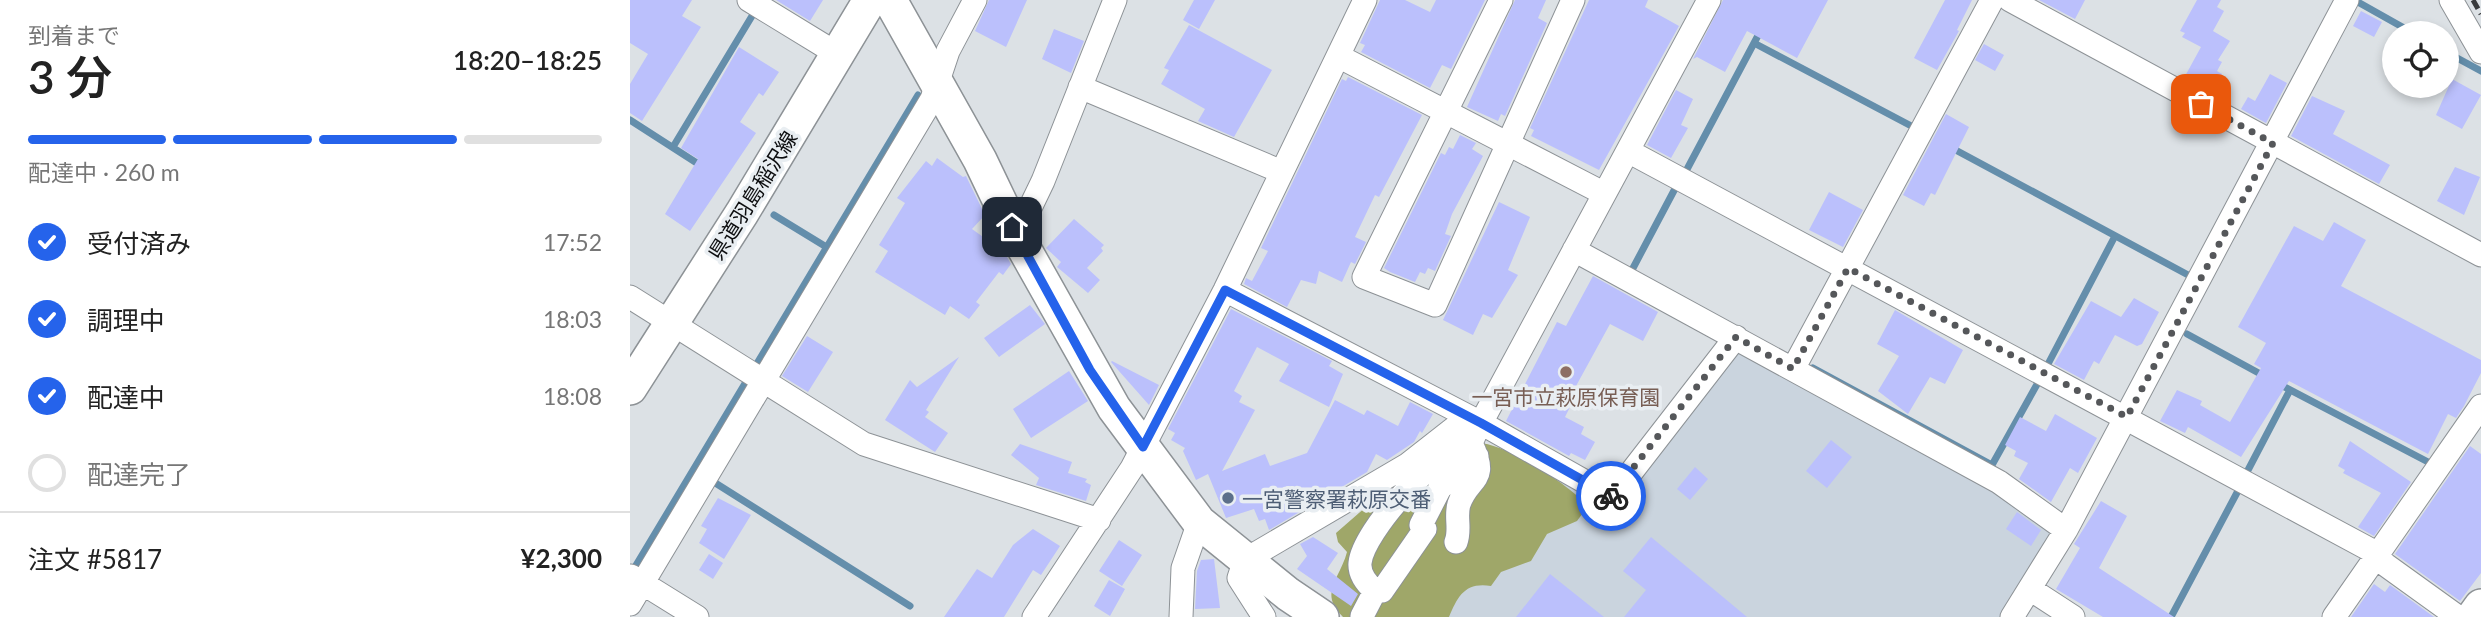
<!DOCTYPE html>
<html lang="ja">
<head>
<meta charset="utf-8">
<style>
	body { margin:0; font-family:Lato,"Noto Sans JP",sans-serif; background:#f6f6f6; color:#222; height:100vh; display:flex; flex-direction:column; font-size:26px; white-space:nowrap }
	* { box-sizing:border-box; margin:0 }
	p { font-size:23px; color:#767676 }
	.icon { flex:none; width:38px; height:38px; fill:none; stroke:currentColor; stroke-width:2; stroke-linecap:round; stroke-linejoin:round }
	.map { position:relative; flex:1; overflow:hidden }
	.sheet { display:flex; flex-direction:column; background:#fff; width:630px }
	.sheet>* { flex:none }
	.tools { position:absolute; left:1752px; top:21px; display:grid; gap:14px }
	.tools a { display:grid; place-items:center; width:77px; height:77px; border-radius:50%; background:#fff; box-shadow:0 4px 10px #0003; font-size:35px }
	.pin { position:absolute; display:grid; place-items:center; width:60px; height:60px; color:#fff; margin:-30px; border-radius:14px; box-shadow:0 4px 10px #0006 }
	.courier { position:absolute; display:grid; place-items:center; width:70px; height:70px; margin:-35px; border:5px solid #2563eb; border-radius:50%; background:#fff; color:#222; box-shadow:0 2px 9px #0007 }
	.headline em { font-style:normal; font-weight:600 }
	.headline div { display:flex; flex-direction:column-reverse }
	.headline { display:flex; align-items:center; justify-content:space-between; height:119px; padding:0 28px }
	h1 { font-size:46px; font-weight:600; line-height:52px }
	.bar { display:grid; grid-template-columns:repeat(4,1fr); gap:10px 7px; align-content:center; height:84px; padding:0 28px }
	.bar i { height:9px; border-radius:5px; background:#e0e0e0 }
	.bar .current { background:#2563eb }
	.bar p { grid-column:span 4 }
	.line { display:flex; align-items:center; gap:18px; padding:0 28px; border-top:2px solid #e0e0e0 }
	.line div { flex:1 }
	ol { padding:0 28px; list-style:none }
	li { display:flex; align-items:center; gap:21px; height:77px }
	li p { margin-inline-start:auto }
	li .icon { padding:7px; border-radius:50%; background:#2563eb; color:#fff; stroke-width:4 }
	li:last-child { color:#767676 }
	li i { width:38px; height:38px; border:4px solid #e0e0e0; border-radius:50% }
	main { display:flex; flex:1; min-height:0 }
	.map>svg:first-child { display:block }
</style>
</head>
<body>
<main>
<section class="sheet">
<div class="headline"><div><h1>3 分</h1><p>到着まで</p></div><em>18:20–18:25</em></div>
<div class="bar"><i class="current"></i><i class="current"></i><i class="current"></i><i></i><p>配達中 · 260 m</p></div>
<ol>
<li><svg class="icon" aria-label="check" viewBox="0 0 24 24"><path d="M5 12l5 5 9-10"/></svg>受付済み<p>17:52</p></li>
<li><svg class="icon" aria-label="check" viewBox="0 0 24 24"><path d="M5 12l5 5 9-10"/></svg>調理中<p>18:03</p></li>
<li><svg class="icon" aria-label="check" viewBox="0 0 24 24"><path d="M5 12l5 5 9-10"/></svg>配達中<p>18:08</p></li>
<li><i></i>配達完了</li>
</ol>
<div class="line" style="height:91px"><div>注文 #5817</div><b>¥2,300</b></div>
</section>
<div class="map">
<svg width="1851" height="617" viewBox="0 0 1851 617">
	<rect width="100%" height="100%" fill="#dce1e5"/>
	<path fill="#cad4de" d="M1103,349L1365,488L1422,527L1421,535L1370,617H786L893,455L980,506Z"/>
	<path fill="#9fa769" d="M848,443C876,443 939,485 958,506L947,521L917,534L901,561L871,572L861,586C835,582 828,596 819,617H713C688,593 710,579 717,552L708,542L706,533L737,506L744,510L754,509L766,482Z"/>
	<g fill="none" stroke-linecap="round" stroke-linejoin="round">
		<path stroke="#648eab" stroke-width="7" d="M1726,1L1783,33
			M1124,43L1287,129
			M1816,52L1851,71
			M0,120L73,167
			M43,147L122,16
			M1320,147L1560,276
			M1055,173L1132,28
			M144,215L198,248
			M1002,270L1048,183
			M1557,334L1636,377
			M1417,366L1485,236
			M1183,368L1362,465L1410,379
			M1647,383L1800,463
			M1617,472L1660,390
			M79,479L280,606
			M2,572L288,95
			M1541,617L1610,487"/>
	</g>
	<path fill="#bbc0fc" d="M0,0H62L52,16L71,27L12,121L0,113V84L18,54L0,43Z
		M146,0H193L180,21Z
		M359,0H397L376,47L345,31Z
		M564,0H585L569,29L553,20Z
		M750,0H775L800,12L806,0H855L821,69L812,65L800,88L731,52L735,45L730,43Z
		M885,0H916L908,18L917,23L875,116L871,114L868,121L837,107Z
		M959,0H1018L1015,7L1049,26L969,170L901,136L904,130L900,128Z
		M1093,0H1198L1167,58L1117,31L1095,72L1067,57L1063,59Z
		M1315,0H1342L1327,30L1329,31L1307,70L1284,58Z
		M1409,0H1455L1445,19Z
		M1567,0H1591L1587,7L1594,11L1583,31L1600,41L1588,60L1592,62L1587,71L1592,74L1582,93L1554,78L1571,47L1552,37L1555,33L1550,31Z
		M1731,11L1752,22L1744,37L1723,26Z
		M559,25L642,70L604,137L568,121L575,109L531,84L539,70L534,68Z
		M424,29L454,41L441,73L412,59Z
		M1354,44L1374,55L1365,71L1345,60Z
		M109,47L149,72L133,96L129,93L110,122L126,133L60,231L35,214L68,159L51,148Z
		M1640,74L1657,83L1636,123L1611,109L1618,97L1625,101Z
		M718,77L792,115L749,197L745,195L725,237L736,242L725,264L721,262L712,282L689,271L686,284L671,280L657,307L614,284L616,278L622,281L638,251L631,248L712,79L716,81Z
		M1822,79L1851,95L1832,129L1806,115Z
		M1046,90L1063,99L1051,125L1058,128L1041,158L1017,145Z
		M1682,96L1715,111L1703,134L1760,165L1749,184L1661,136Z
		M1316,114L1339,127L1305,195L1301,193L1294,206L1273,195Z
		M830,135L846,143L842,149L853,156L822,214L815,234L821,236L805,271L798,268L795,274L790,272L785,282L760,272L754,268L811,153L815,155L819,147L823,149Z
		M307,158L333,177L336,176L355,215L342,229L374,252L381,264L373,275L369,272L346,302L350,305L339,319L320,306L315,315L245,272L258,251L249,245L275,203L267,198L296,161L302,166Z
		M1825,167L1850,177L1834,215L1807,201Z
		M1199,192L1233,210L1213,247L1179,230Z
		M869,202L900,217L878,270L888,275L862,318L853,314L843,335L813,320Z
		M444,219L474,245L471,248L473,251L457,268L470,280L458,293L427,267L431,262L416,248Z
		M1704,222L1736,240L1711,286L1851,360V373L1834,406L1826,418L1818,414L1798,454L1659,381L1611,457L1558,427L1555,433L1530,421L1547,390L1572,401L1570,405L1600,422L1631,368L1624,364L1636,343L1608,327L1664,226L1693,241Z
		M963,276L1028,312L1013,341L980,324L940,397L944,399L935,417L954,427L951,434L965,442L955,460L941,453L939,456L876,421L927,322L936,326Z
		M1504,298L1529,312L1512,344L1507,346L1485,335L1469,364L1464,361L1454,380L1424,364L1461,301L1491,317Z
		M400,305L415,324L369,357L354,338Z
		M601,309L702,361L699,366L713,374L699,407L649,381L659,364L627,347L604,391L612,396L609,402L625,410L592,471L635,454L640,466L677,453L705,400L734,415L737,410L768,426L780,402L803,414L792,433L790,431L784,442L757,460L746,454L737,472L639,530L635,519L629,521L624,509L596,518L578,474L566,480L553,451L555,448L541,440L545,433L538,429Z
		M1265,310L1333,350L1315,384L1300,377L1278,414L1248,391L1269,356L1247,344Z
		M177,336L203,352L178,392L152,376Z
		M329,357L296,410L299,412L295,417L318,433L305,452L255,420L280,380L287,387Z
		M482,361L529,385L519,405L481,362Z
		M439,371L458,401L401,438L383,409Z
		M1425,414L1467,438L1448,473L1440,468L1421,502L1389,479L1398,463L1384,456L1386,451L1375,445L1390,417L1416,431Z
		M1201,440L1222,457L1197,488L1176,471Z
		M1720,441L1781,482L1744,536L1728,527L1751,493L1713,473L1715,470L1708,466Z
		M390,444L442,462L438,473L457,479L455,482L461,485L456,501L406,485L409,478L381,455Z
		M1840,446L1851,454V573L1830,601L1765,554Z
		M1065,467L1078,479L1060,500L1047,489Z
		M88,498L121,515L94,559L69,543L77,529L71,526Z
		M1471,501L1497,516L1469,568L1544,617H1473L1426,589L1450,548L1444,544Z
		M1387,512L1411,530L1401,546L1376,529Z
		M403,529L430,546L411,575L403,570L374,617H314L347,569L362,578L383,545Z
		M683,537L708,553L697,569L728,594L721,606L667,569L677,556L670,544Z
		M1021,537L1117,617H994L1016,590L993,571Z
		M489,540L512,555L492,586L469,571Z
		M79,554L93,563L83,579L69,570Z
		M584,559L590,608L565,609L567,571L571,560Z
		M920,574L974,617H886Z
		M479,580L495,589L480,616L464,606Z
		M1744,584L1755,592L1760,585L1804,617H1721Z"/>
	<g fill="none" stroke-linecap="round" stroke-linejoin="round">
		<g stroke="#8d9296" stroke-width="25">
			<path id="street" d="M119,0L209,55
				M871,0L734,277L805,305L943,0
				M1380,0L1851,255
				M1821,0L1851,52
				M708,56L973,193
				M450,87L652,172
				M998,151L1750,555L1753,563L1828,617
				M382,227L400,208L413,181L485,0
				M944,250L1369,482L1436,530
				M595,290L851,423L982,497L1106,337
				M0,297L234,444L469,520
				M1163,369L1362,0
				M851,423L1079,0
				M791,525L810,488L847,456
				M795,529L752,591H745C737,584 729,574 730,563C733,531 809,447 841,443
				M826,542C831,529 825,517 829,504C839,475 860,483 841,443L845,434
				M1,576L67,617
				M1400,589L1443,617
				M0,604L302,99L318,51L345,0
				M732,616L745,591
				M404,617L502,468L595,290L735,0
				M551,617L553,568L569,522
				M634,617L609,578L615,560L777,465L837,418
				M1382,617L1436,530L1717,0
				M1704,617L1851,406"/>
		</g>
		<g stroke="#8d9296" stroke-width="36">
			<path id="secondary" d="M260,0L350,160L382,227L484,408L569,522L658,594L692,617
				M0,388L112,213L240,0
				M1843,617L1851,606"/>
		</g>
		<use href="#street" stroke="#fff" stroke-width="23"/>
		<use href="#secondary" stroke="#fff" stroke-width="33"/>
		<path stroke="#383a3c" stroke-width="5" stroke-dasharray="10 5" stroke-linecap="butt" d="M1843,0L1851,14"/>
	</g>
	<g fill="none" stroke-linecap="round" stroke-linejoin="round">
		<path stroke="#55575a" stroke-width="7" stroke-dasharray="0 12.6" d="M981,496L1106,337L1163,369L1218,268L1497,417L1643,143L1571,104"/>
		<path stroke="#2563eb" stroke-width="9" d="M382,227L460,370L513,447L595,290L851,423L981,496"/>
	</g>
	<circle fill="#8d6e63" stroke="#e9eef2" stroke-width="2.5" cx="936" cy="372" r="7"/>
	<circle fill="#5c6f8a" stroke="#e9eef2" stroke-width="2.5" cx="598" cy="498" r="7"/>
	<g text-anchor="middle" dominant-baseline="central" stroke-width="7" stroke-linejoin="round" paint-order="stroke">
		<g font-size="21" fill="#0c0d0f" stroke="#e9eef2">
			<text transform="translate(122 195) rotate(-58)">県道羽島稲沢線</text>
		</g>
		<g font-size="21" fill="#785e54" stroke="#e9eef2">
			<text x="936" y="396">一宮市立萩原保育園</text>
		</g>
		<g font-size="21" fill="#4e5e75" stroke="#e9eef2" text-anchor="start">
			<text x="612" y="498">一宮警察署萩原交番</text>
		</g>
	</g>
</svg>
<div class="tools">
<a><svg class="icon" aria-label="locate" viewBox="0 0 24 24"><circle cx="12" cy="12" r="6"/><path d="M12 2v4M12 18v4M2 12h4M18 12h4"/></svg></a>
</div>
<div class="pin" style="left:1571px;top:104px;background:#ea580c"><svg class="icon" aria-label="bag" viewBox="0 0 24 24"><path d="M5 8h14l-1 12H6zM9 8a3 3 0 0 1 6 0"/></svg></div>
<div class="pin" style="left:382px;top:227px;background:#1f2937"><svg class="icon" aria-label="home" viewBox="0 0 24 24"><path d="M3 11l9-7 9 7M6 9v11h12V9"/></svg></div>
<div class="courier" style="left:981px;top:496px"><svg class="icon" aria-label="bike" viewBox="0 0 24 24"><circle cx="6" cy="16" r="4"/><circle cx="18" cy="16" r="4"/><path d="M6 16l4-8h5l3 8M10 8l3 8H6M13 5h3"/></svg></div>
</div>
</main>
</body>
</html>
